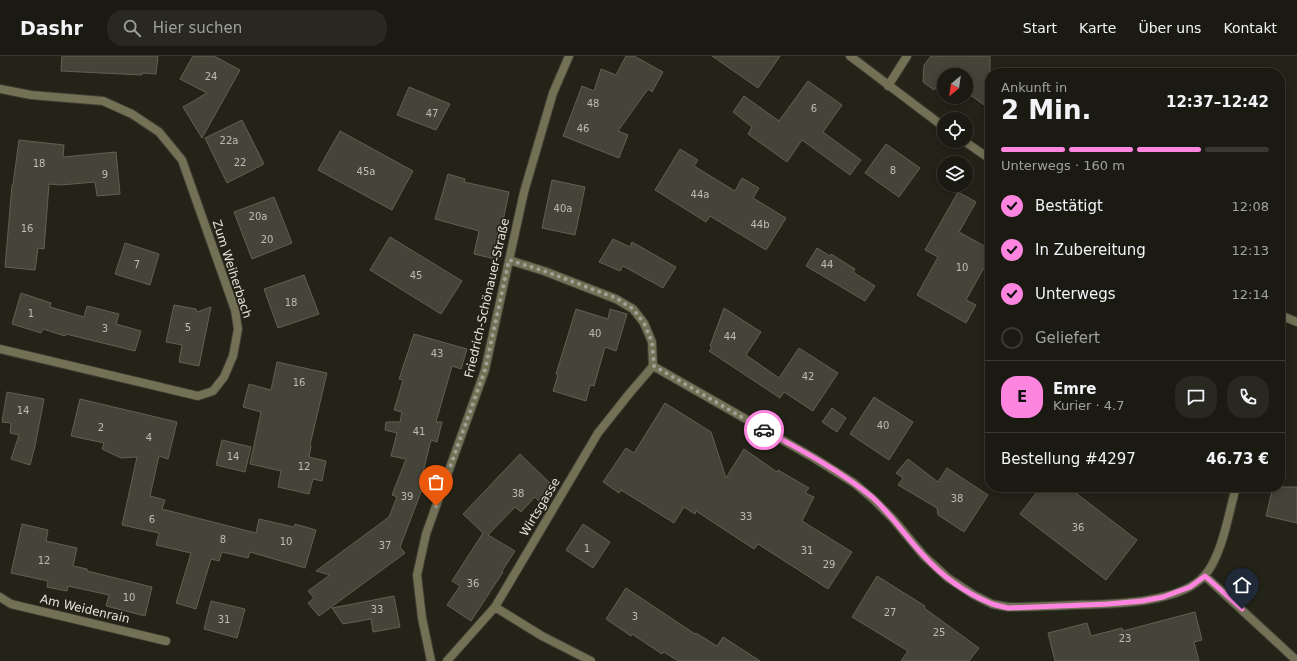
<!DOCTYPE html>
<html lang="de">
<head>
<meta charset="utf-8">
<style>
	body { margin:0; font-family:"DejaVu Sans",sans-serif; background:#282720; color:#f1f3f6; height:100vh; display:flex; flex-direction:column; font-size:15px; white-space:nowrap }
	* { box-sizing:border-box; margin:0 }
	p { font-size:13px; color:#a0a19f }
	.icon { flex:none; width:22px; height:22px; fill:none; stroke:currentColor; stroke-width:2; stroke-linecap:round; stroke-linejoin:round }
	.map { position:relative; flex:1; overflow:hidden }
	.panel { position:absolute; left:985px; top:12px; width:300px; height:424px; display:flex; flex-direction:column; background:#1b1a12; border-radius:16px; box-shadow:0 2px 10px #0003,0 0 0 1px #393832 }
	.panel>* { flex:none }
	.needle { width:26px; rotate:209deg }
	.controls { position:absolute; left:937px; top:12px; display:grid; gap:8px }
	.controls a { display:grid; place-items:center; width:36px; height:36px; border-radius:50%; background:#1b1a12; box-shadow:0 2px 10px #0003,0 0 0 1px #393832; font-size:20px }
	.pin { position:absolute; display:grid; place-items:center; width:34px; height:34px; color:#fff; margin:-41px -17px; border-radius:50% 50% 50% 0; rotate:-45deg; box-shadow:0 0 4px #0007 }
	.pin .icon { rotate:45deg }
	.courier { position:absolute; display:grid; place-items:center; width:40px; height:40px; margin:-20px; border:3px solid #fe85df; border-radius:50%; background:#fff; color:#222; box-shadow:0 1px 5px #0007 }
	.head em { font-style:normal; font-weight:700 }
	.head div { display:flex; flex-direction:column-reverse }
	.head { display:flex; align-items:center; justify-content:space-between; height:68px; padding:0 16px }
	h1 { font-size:26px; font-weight:700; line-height:30px }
	.bar { display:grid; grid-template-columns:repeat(4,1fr); gap:6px 4px; align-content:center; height:48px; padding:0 16px }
	.bar i { height:5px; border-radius:3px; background:#393832 }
	.bar .on { background:#fe85df }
	.bar p { grid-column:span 4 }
	.line { display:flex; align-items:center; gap:10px; padding:0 16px; border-top:1px solid #393832 }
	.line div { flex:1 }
	.round { display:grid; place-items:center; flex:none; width:42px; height:42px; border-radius:16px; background:#282720 }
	ol { padding:0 16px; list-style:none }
	li { display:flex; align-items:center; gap:12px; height:44px }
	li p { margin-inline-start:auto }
	li .icon { padding:4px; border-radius:50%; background:#fe85df; color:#111; stroke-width:4 }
	li:last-child { color:#a0a19f }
	li i { width:22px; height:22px; border:2px solid #393832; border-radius:50% }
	header { display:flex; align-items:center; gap:24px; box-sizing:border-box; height:56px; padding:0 20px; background:#1b1a12; border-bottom:1px solid #393832 }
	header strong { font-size:19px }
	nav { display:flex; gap:22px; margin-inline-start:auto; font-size:14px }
	.search { width:280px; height:36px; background:#282720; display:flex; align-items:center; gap:10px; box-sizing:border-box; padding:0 14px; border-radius:16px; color:#a0a19f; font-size:15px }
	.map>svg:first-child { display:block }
</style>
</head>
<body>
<header>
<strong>Dashr</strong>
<div class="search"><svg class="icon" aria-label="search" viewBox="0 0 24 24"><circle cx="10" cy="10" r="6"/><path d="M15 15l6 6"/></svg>Hier suchen</div>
<nav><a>Start</a><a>Karte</a><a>Über uns</a><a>Kontakt</a></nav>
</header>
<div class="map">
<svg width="1297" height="605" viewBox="0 0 1297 605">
	<rect width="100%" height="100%" fill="#242318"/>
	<path fill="#454438" stroke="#616053" d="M62,0H158L156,18L142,17V19L61,15Z
		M193,0H214L240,14L202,82L183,51L207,37L180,23Z
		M626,0H634L663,16L652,36L648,33L618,75L628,79L619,102L563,80L582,30L594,35L601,13L616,19Z
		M712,0H780L758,32Z
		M931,0H990V53L966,36V19H944V21L934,34L923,26L924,9Z
		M808,25L842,49L823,76L861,104L850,119L802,84L787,106L748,78L752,71L733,56L744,40L779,65Z
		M409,31L450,48L436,74L397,59Z
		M242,64L264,108L227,127L205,82Z
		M340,75L413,115L392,154L318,114Z
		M19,84L64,89L63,101L116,96L120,138L97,140L95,126L61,129L49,128L44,193L38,192L35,214L5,211L12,129H13Z
		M886,88L920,112L899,141L865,117Z
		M680,93L698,104L694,110L735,135L742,122L759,132L753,142L786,162L766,194L710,160L706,166L655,134Z
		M448,118L465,123L464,126L509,136L495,203L474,198L479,175L435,163Z
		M552,124L585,131L575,179L542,172Z
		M958,136L976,146L959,176L990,193V201L966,244L976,249L966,267L917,239L938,201L925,194Z
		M274,141L292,187L252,203L234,156Z
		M390,181L462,225L441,258L370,214Z
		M613,183L630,191L632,186L676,211L663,232L623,210L620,215L599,206Z
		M125,187L159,198L150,229L115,218Z
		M817,192L830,200L831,198L855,213L853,216L875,230L865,245L806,210Z
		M304,219L319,258L278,272L264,233Z
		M21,237L51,247L50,251L84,261L87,250L119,258L116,268L141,275L135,295L66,278L65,280L43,273L41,277L12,268Z
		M174,249L196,253L197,256L211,251L199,310L179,306L182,289L166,286Z
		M724,252L761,276L746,299L779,322L799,292L838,317L813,355L784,336L780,342L709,295L712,292L710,290Z
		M576,253L608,263L610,253L627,258L616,295L605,291L594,330L590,329L586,345L553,335L558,319L556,318Z
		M414,278L467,293L461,313L452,310L436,366H442L437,386L431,384L423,416L428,418L400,491L405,497L319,560L308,547L314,542L308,535L330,519L316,515L389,461L397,441L392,439L406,403L391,400L397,377L385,374L386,366H400L402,356L394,354L403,324L399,323Z
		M277,306L327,317L310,389L311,390L309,401L326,405L322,425L313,423L309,438L278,431L281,415L250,408L261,356L243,351L249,328L271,334Z
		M7,336L44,343L35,390L30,409L11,403L19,379L10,377L11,367L2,366Z
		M874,341L913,366L889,404L850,378Z
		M80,343L177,366L168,403L159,400L150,440L165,444L162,453L256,477L259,463L294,471L295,468L316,474L305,512L250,496L248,502L222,496L219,505L211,503L196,553L176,547L191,497L156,489L159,477L122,469L137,401L121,402L102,393L104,387L71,380Z
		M665,347L711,376L726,422L744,393L777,416L778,414L809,432L805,437L814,441L802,465L852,496L828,533L758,488L754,493L696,455L695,458L684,451L674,467L621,434L619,437L603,426L626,392L634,397Z
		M832,352L846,362L837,376L822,366Z
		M222,384L251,391L245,416L216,409Z
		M520,398L557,434L542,448L535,441L521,456L515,451L488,479L515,495L502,515L503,516L471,565L447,549L460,530L452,525L483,477L463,458Z
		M908,403L938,426L947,412L988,439L964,476L938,459L937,452L898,429L903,422L896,417Z
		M1041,431H1068L1137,484L1106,524L1020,458Z
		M1273,431H1297V467L1266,460Z
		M22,468L48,474L46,485L77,492L73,510L87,513V515L152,531L145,560L106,550L109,539L68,530L67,535L47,531L48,525L11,517Z
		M583,468L610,486L593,512L566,494Z
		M877,520L925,550L924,552L979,592L969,605H901L908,595L852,561Z
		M626,532L695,578L696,577L717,590L723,581L760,605H678L664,596L662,598L632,578L631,580L606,563Z
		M394,540L400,571L373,576L371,563L343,568L332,552Z
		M211,545L245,553L237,582L204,573Z
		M1195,556L1202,584L1194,586L1199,605H1055L1048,577L1087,567L1091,580L1122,572L1123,575Z"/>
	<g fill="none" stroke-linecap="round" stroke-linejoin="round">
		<g stroke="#3f3e34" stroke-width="10">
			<path id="street" d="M850,0L944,71
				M888,30L907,0
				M0,33L31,39L103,45L132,58L159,76L182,104L235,254L238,273L233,300L224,321L213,335L198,340L0,293
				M964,85L990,103
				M509,204L544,215L616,243L633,253L644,267L652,286L653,310L814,402L854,427L873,443L893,463L924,500L948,522L974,539L992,548L1008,551C1030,551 1053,550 1075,549C1111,548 1180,548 1205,519C1222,500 1229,456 1236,431
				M1280,259L1297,266
				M1205,520L1297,605
				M0,541L11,548L166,585
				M495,551L542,580L591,605
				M431,605L422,562L417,519L426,478L485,314L524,136L553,37L569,0
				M447,605L495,551L598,377L629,338L653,310"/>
		</g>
		<use href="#street" stroke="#737155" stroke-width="8"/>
	</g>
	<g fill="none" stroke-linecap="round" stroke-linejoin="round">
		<path stroke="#a1a198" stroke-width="4" stroke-dasharray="0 7.2" d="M436,450L485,314L509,204L544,215L616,242L633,253L644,267L652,286L654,310L764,374"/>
		<path stroke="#fe85df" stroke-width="5" d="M764,374C801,394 839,414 872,441C892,459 906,481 924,500C942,520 966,537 990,547C996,550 1002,550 1008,552L1108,548L1142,545L1163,541L1190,531L1205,520L1242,553"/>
	</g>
	<g text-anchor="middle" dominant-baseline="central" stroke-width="3.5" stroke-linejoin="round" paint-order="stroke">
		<g font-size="10" fill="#bdbdb4">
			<text x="211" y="20">24</text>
			<text x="593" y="47">48</text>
			<text x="814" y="52">6</text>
			<text x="432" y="57">47</text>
			<text x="583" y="72">46</text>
			<text x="229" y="84">22a</text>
			<text x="240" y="106">22</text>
			<text x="39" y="107">18</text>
			<text x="893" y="114">8</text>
			<text x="366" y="115">45a</text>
			<text x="105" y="118">9</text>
			<text x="700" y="138">44a</text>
			<text x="563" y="152">40a</text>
			<text x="258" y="160">20a</text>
			<text x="760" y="168">44b</text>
			<text x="27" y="172">16</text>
			<text x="267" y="183">20</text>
			<text x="137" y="208">7</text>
			<text x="827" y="208">44</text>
			<text x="962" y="211">10</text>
			<text x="416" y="219">45</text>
			<text x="291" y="246">18</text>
			<text x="31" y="257">1</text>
			<text x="188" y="271">5</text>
			<text x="105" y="272">3</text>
			<text x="595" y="277">40</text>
			<text x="730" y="280">44</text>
			<text x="437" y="297">43</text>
			<text x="808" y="320">42</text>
			<text x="299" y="326">16</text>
			<text x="23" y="354">14</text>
			<text x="883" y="369">40</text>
			<text x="101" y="371">2</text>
			<text x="419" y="375">41</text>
			<text x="149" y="381">4</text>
			<text x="233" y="400">14</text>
			<text x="304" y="410">12</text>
			<text x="518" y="437">38</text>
			<text x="407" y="440">39</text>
			<text x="957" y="442">38</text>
			<text x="746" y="460">33</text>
			<text x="152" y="463">6</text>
			<text x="1078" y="471">36</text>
			<text x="223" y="483">8</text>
			<text x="286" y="485">10</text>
			<text x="385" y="489">37</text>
			<text x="587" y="492">1</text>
			<text x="807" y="494">31</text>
			<text x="44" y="504">12</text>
			<text x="829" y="508">29</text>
			<text x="473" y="527">36</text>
			<text x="129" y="541">10</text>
			<text x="377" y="553">33</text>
			<text x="890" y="556">27</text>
			<text x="635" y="560">3</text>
			<text x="224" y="563">31</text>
			<text x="939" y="576">25</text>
			<text x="1125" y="582">23</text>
		</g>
		<g font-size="12" fill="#e5e5dd" stroke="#242318">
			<text transform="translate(232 213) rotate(72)">Zum Weiherbach</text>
			<text transform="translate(487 242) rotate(-77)">Friedrich-Schönauer-Straße</text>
			<text transform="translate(540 451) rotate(-59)">Wirtsgasse</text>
			<text transform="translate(85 553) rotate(13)">Am Weidenrain</text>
		</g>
	</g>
</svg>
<div class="controls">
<a><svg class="needle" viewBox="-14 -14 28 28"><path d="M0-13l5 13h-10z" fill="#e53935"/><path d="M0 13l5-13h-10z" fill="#a0a19f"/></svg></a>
<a><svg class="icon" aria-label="locate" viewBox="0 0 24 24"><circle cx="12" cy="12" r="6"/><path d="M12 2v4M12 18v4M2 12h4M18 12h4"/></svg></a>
<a><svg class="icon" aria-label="layers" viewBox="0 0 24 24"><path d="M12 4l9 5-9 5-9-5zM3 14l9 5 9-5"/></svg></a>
</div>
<div class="pin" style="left:436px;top:450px;background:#ea580c"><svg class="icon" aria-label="bag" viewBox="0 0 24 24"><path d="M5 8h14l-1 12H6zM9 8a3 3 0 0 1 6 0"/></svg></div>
<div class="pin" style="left:1242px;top:553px;background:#1f2937"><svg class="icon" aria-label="home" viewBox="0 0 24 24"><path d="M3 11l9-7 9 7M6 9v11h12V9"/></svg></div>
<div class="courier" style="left:764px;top:374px"><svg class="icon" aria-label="car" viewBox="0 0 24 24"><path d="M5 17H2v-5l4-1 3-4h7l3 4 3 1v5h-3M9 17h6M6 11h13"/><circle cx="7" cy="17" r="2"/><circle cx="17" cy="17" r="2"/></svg></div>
<section class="panel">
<div class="head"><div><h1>2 Min.</h1><p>Ankunft in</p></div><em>12:37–12:42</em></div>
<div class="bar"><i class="on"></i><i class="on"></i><i class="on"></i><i></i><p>Unterwegs · 160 m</p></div>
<ol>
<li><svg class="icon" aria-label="check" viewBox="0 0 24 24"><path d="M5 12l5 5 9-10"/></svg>Bestätigt<p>12:08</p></li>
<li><svg class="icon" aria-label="check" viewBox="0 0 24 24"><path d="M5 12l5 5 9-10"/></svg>In Zubereitung<p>12:13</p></li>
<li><svg class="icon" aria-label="check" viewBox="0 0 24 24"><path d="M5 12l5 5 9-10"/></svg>Unterwegs<p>12:14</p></li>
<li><i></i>Geliefert</li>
</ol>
<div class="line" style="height:72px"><b class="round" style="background:#fe85df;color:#111">E</b><div><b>Emre</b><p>Kurier · 4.7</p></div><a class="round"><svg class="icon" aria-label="chat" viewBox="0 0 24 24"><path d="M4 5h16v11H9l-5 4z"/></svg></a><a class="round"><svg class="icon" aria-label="phone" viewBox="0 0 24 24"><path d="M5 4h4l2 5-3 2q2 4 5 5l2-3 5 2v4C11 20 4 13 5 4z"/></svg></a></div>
<div class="line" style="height:52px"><div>Bestellung #4297</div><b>46.73 €</b></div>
</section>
</div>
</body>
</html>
